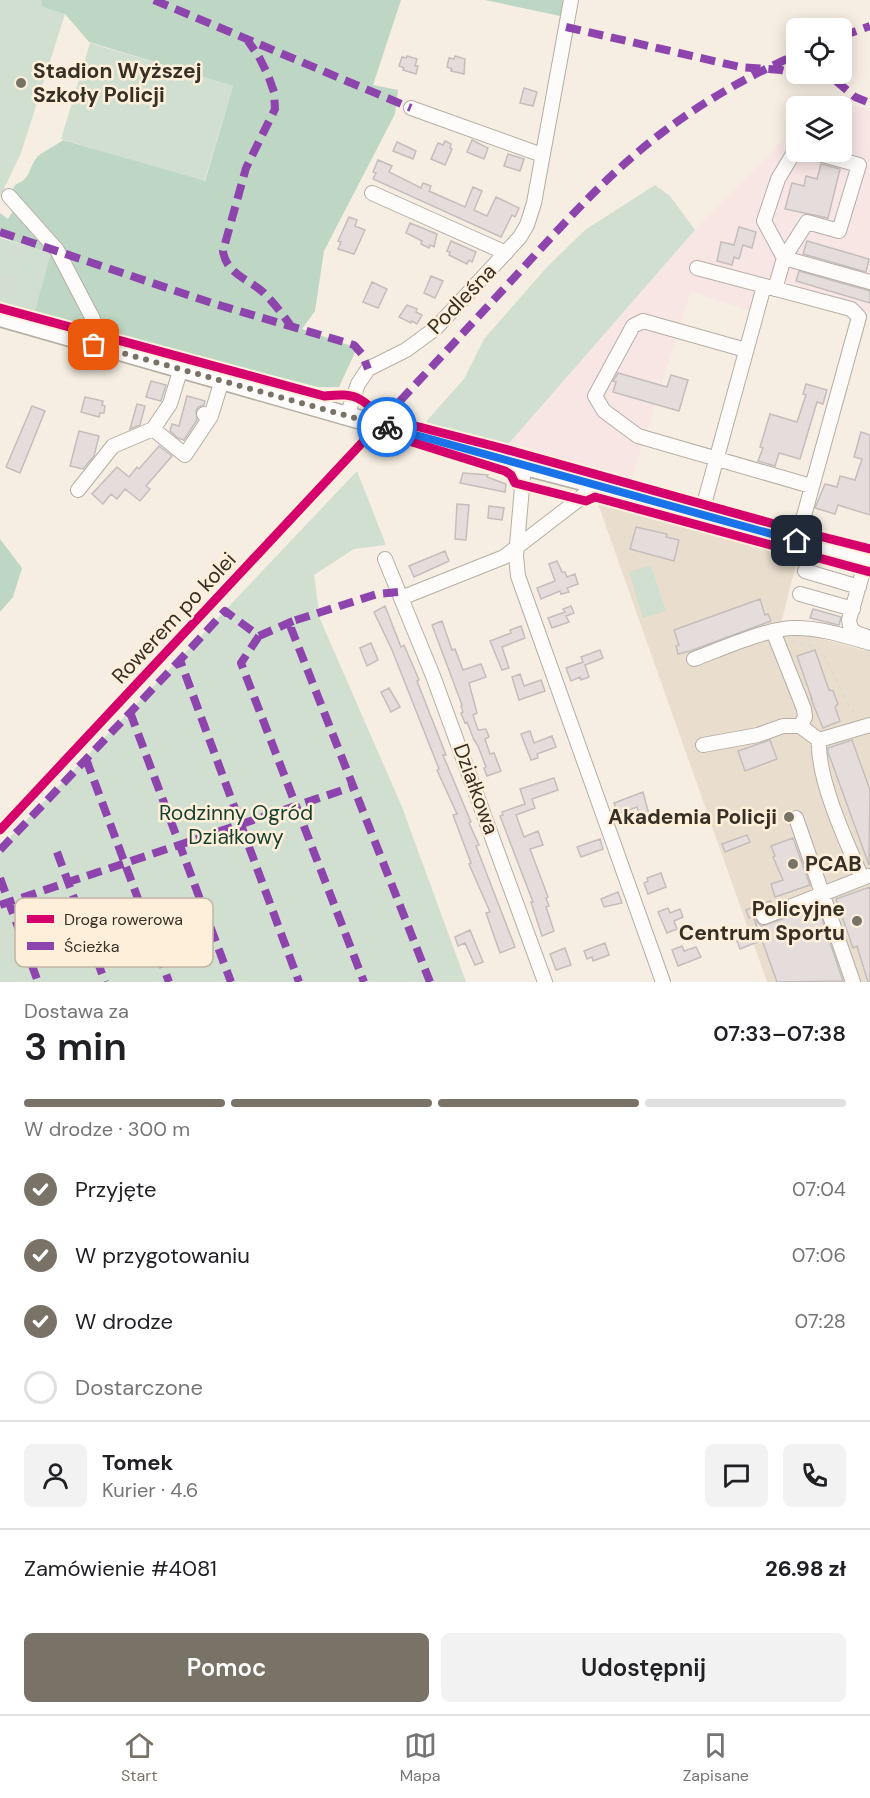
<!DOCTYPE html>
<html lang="pl">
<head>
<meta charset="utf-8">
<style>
	body { margin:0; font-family:"DM Sans",sans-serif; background:#f2f2f2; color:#202124; height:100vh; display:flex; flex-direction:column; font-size:22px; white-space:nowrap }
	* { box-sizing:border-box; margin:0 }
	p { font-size:20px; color:#757577 }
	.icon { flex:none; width:33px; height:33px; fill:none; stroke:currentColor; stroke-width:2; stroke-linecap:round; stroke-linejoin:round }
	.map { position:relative; height:982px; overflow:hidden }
	.drawer { display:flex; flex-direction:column; background:#fff; flex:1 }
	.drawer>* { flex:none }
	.controls { position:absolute; left:786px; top:18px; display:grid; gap:12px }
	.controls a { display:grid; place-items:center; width:66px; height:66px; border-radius:9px; background:#fff; box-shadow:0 3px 15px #0003; font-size:30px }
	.pin { position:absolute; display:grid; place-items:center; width:51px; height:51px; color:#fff; margin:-26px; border-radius:12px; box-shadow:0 3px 9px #0006 }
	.courier { position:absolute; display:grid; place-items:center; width:60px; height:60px; margin:-30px; border:4px solid #1a73e8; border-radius:50%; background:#fff; color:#222; box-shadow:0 2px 8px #0007 }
	.headline em { font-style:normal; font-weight:600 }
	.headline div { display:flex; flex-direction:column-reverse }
	.headline { display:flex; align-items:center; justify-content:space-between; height:102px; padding:0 24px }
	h1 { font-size:39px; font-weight:600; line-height:45px }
	.bar { display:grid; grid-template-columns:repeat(4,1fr); gap:9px 6px; align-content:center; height:72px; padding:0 24px }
	.bar i { height:8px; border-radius:4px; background:#e0e0e0 }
	.bar .current { background:#797267 }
	.bar p { grid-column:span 4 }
	.line { display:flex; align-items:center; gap:15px; padding:0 24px; border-top:2px solid #e0e0e0 }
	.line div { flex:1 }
	.round { display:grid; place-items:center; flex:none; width:63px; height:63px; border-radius:9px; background:#f2f2f2 }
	ol { padding:0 24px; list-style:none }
	li { display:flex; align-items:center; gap:18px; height:66px }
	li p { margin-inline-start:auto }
	li .icon { padding:6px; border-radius:50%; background:#797267; color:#fff; stroke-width:4 }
	li:last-child { color:#757577 }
	li i { width:33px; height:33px; border:3px solid #e0e0e0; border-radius:50% }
	.action { display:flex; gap:12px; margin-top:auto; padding:12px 24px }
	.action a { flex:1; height:69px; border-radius:9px; background:#797267; color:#fff; font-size:24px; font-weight:600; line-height:69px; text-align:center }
	.action a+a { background:#f2f2f2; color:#202124 }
	.tab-bar { display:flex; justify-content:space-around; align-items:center; height:84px; border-top:2px solid #e0e0e0; background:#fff; font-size:16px; color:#757577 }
	.tab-bar a { display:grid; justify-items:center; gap:3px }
	.tab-bar .current { color:#797267 }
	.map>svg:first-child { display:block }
</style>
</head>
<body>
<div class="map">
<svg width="870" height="982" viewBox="0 0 870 982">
	<rect width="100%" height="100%" fill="#f6eee2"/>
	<path fill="#f8e6e5" d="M824,97L870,110V312L762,280L753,312L691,291L632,478L509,443L695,230L796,126V152H842V106H815Z"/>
	<path fill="#e9dece" d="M597,501L798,557L780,627L870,652V982H767Z"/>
	<path fill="#d1dfd0" d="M0,0H41L65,14L21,153L0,197Z
		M90,43L233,86L204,182L61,139Z
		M655,185L670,196L695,230L504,449L423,425L464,379L484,339L547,267L585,230Z
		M0,238L52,253L34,314L0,304Z
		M357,471L386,545L354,549L314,575L320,619L402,807L466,982H0V848Z
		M651,565L666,611L643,618L629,572Z"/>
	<path fill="#bed7c4" d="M41,0H401L373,85L398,90L395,114L324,251L315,311L302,329L357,348L339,387H318L34,314L51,253L0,237V213L8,219L14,209L10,197L15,185C33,177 27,169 38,156C41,153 57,145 63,140L205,181L233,86L89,42L65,14L43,7Z
		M485,0H568L565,17Z
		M0,539L22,568L13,597L0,612Z"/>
	<path fill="#e5dddc" stroke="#c5bdbc" stroke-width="1.5" d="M407,56L417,59L415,66H418L416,74L403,70L404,68L399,66L402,57L406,58Z
		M455,56L465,59L464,74L451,71L452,69L447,67L449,58L454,59Z
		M524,88L537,92L533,106L520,103Z
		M472,140L488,148L484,159L467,152Z
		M445,141L451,144L450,148L452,149L445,165L431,159L438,143L443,145Z
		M397,142L416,151L413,159L393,151Z
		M508,154L524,159L520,171L504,166Z
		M378,160L392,166L389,172L421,188L423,183L431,186L429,191L465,207L473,187L482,191L474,210L487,216L496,197L519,208L515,217L512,215L501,237L373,179L376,173L373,172Z
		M821,164L840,169L828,218L785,209L792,183L804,186L806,176L817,179Z
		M349,217L357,220L355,226L365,230L354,254L338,249L341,242L338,241Z
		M410,223L437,234L434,247L430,245L429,248L421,244L422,241L406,233Z
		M739,227L756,232L752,248L743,245L739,259L734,257L732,265L717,261L721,242L734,245Z
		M451,241L476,252L472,262L469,260L467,264L449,255L450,252L447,251Z
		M807,241L869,259L866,272L803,254Z
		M799,271L870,291V303L796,281Z
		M431,276L443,281L435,298L424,293Z
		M372,282L387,289L378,308L363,302Z
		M407,305L417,309L416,312L422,315L417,324L412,321L411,323L399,317Z
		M618,373L667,387L671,375L688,380L679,411L613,392L616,382L613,381Z
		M151,381L166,385L161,401L146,397Z
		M806,384L827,390L823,404L817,402L800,459L779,453L775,466L758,461L763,448L760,447L770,414L797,422L806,395L803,394Z
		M187,396L205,401L204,405L198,407L196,411L197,420L184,440L178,438L170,431L172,424L179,426Z
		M85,397L103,401L102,405L105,406L104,413H100L99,417L81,412Z
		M137,404L145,406L140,425L130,429Z
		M32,406L45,411L20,473L6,467Z
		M79,431L99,436L94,456L83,469L70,466Z
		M861,432L870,435V515L838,505L835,514L815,508L825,484L837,487L840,476L855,480L862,459L854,457Z
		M159,446L172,456L146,486L150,489L140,501L125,489L117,499L111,494L103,504L92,494L117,467L129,477L137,467L139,469Z
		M463,473L488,475L487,477L506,484L505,492L460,483Z
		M457,504L469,505L466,540L455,539Z
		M489,506L504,508L502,520L488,518Z
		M636,527L667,534L666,537L679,540L674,561L630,549Z
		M445,551L449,561L414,577L409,566Z
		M557,561L562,572H565L567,577L575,574L578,584L567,588L569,592L561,594L560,591L541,599L537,588L555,581L549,564Z
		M760,599L765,615L768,614L771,621L690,651L678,654L676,646L679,645L674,630Z
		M385,606L401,647L404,645L419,680L417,681L446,755H443L471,822L469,823L479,845L476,846L515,947L500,953L486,913L490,912L469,864L471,863L453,815L457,814L437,770L439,769L392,650L374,612Z
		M571,606L574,613L566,616L569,622L552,628L548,618L565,612L563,609Z
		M813,609L841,617L839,625L810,618Z
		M442,621L452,650L455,649L463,670L481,664L486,677L469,683L477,713L473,715L478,730L486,729L489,737L485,739L490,754L494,753L501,771L487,776L484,768L486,767L478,746L474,740L467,722L465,723L461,713L463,712L461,706L462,705L432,625Z
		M521,626L525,638L502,647L509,668L502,670L490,641L511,633L510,630Z
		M371,643L378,660L367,666L360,648Z
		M600,650L603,658L585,665L589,677L581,680L580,677L571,681L566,668L583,662L581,657Z
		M815,650L829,690L833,691L838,704L835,707L840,721L823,728L811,699H812L797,656Z
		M520,674L524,686L541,680L545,691L519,700L512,677Z
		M389,688L400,707L391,712L381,692Z
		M530,731L534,743L552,736L556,747L537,754L538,758L531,760L521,734Z
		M770,740L777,759L745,771L738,751Z
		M852,740L870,790L869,865L828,752V748Z
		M554,778L558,790L532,799L535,808L516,815L524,837L538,831L543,845L530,849L548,897L546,898L549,906L546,907L554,931L542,936L531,902H533L500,816L503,815L502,812L525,804L520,789Z
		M643,792L651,822L642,825L637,807L618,814L614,803Z
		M747,835L750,842L725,852L722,844Z
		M793,838L810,885L775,897L771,884L783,880L773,857L775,856L771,846Z
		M600,839L603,849L581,857L577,847Z
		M661,873L666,887L648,894L644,883L648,881L647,878Z
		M870,887V982H868L857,946L853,948L836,899Z
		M618,892L622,903L604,907L601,899Z
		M770,901L772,904L760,909L755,915L756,921L762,926L818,907L843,981L777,982L762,940L740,949L737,941L759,933L753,916L749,918L746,910Z
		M668,908L670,913L680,909L683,917L674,921L677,929L667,933L658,912Z
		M470,930L483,962L475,965L465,943L458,946L455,937Z
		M605,943L609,955L593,961L592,957L587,959L584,951Z
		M682,946L684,951L696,947L701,957L678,966L672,950Z
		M565,948L571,965L556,970L550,954Z"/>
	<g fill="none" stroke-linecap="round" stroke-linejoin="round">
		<g stroke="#b5aea4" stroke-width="16">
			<path id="minor" d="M411,108L542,155
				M796,149L778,179L764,221L784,258L807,222L839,231L859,165L812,152
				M372,193L506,253
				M9,196L57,250L93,319L96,333L94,345
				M697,268L851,309L859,317L797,541
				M775,289L784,258L870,282
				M746,350L643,321L633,326L595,396L604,411L638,436L811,486
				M204,414L211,416L222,380
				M347,416L358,384L368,369L406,350L436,328L520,237L527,225L534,203L571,0
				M153,429L185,455L211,416
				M524,465L516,556L518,576L663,982
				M78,490L113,446L153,429L170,404L181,368
				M701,515L764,286
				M385,559L433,676L545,982
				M805,571L859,587
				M800,594L853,609
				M401,598L504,557L578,500L595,484
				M773,631L804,709L805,717L800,726
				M865,636C855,633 850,631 849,620L866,561
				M694,659C721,649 766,629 792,628C819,627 845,636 870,643
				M819,740C817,779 846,841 862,878
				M703,745L758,735L783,726H800L819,740L870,725
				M796,818L853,982
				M764,917L868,876"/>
		</g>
		<g stroke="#b5aea4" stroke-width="21">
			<path id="major" d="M0,317L498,459L595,484L870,562"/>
		</g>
		<path stroke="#dcd9d5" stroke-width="1.5" stroke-dasharray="4.5 4.5" stroke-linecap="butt" d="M19,246L21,239
			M0,290L11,253L19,246L22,256L11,253
			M0,292L2,304
			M3,304L11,294L22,257
			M791,641L818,648L826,658L847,703L857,715"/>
		<use href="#minor" stroke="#fefcfb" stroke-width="14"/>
		<use href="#major" stroke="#fefcfb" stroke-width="18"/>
		<path stroke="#8e44ad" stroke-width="8" stroke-dasharray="15 8" stroke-linecap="butt" d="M154,0L411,108
			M566,27L740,67L781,70L809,77L826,76L835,80L855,97L870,103
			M842,36L870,26
			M246,38L259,57L268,75L274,92L275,109L246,168L223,251C226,274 249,279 264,293C274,303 283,315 291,326
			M0,232L212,303L354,345L362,354L368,369
			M384,418C431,368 477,318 523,268C567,220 611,171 663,132C704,101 750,75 796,55
			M398,592L377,594L293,621L291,628L430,982
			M293,621L259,636L225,611L180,660L299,982
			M259,636L241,663L364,982
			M130,712L231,982
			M86,759L169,982
			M0,850L180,660
			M57,852L105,982
			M0,878L38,982
			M0,905L355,786"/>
		<g stroke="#feefda" stroke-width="13">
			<path id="cycleway" d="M0,308L324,396C336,395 350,393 361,400C371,406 377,415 388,419L501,448L799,531L870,549
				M0,830L374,430L505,471L511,475L515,483L586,501L595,497L870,572"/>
		</g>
		<use href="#cycleway" stroke="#d6006c" stroke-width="9"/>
	</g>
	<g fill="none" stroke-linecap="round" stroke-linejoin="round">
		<path stroke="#797267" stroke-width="6" stroke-dasharray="0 10.8" d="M94,345L387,427"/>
		<path stroke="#1a73e8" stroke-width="8" d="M387,427L797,541"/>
	</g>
	<g fill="#797267" stroke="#feefda" stroke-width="2">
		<circle cx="21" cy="83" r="6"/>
		<circle cx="789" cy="817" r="6"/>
		<circle cx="793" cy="864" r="6"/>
		<circle cx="857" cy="921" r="6"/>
	</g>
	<g text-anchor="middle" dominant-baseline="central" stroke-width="5" stroke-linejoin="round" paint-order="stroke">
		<g font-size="21" font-weight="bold" fill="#362f25" stroke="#feefda" text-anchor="start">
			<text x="33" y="71">Stadion Wyższej<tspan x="33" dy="24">Szkoły Policji</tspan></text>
			<text x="777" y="817" text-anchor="end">Akademia Policji</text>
			<text x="805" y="864">PCAB</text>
			<text x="845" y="909" text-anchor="end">Policyjne<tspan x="845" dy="24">Centrum Sportu</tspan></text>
		</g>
		<g font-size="21" fill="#362f25" stroke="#feefda">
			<text transform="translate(462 299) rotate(-46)">Podleśna</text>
			<text transform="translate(174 618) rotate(-47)">Rowerem po kolei</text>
			<text transform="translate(476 789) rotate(70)">Działkowa</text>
		</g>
		<g font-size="21" fill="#153f2e" stroke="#feefda">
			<text x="236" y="813">Rodzinny Ogród<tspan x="236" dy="24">Działkowy</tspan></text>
		</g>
	</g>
	<rect x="15" y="898" width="198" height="69" rx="9" fill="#feefda" stroke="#c2b5a4" stroke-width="1.5"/>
	<rect x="27" y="915" width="27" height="8" fill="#d6006c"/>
	<rect x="27" y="942" width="27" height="8" fill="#8e44ad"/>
	<g font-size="16" fill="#362f25">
		<text x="64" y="925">Droga rowerowa</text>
		<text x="64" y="952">Ścieżka</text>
	</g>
</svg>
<div class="controls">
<a><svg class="icon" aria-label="locate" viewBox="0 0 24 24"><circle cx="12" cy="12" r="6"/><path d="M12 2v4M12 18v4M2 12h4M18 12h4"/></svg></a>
<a><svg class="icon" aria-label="layers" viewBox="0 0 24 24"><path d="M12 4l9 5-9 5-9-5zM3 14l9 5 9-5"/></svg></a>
</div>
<div class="pin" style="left:94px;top:345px;background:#ea580c"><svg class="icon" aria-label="bag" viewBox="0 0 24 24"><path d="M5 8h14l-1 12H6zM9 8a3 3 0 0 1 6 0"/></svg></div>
<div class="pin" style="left:797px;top:541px;background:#1f2937"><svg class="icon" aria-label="home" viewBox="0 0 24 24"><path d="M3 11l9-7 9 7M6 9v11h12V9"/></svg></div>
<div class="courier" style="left:387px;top:427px"><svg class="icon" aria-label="bike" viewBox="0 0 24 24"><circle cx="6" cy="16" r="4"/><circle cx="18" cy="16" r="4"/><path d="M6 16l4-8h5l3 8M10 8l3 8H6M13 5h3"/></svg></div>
</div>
<section class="drawer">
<div class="headline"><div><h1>3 min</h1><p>Dostawa za</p></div><em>07:33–07:38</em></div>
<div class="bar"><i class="current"></i><i class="current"></i><i class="current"></i><i></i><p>W drodze · 300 m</p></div>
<ol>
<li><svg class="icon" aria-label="check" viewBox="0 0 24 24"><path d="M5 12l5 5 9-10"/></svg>Przyjęte<p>07:04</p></li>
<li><svg class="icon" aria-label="check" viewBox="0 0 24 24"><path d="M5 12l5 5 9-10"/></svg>W przygotowaniu<p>07:06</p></li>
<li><svg class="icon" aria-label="check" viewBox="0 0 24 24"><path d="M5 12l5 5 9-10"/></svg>W drodze<p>07:28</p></li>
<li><i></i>Dostarczone</li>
</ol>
<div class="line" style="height:108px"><a class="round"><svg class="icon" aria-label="person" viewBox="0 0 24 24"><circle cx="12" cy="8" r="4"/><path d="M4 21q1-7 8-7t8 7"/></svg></a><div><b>Tomek</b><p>Kurier · 4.6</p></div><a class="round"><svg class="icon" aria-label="chat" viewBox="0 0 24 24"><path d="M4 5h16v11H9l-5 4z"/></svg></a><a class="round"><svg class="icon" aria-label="phone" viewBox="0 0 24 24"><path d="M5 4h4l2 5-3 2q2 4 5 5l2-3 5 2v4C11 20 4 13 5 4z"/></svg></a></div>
<div class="line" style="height:78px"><div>Zamówienie #4081</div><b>26.98 zł</b></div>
<div class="action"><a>Pomoc</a><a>Udostępnij</a></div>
</section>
<nav class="tab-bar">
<a class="current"><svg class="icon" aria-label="home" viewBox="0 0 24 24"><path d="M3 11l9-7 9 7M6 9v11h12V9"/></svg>Start</a>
<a><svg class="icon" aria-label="map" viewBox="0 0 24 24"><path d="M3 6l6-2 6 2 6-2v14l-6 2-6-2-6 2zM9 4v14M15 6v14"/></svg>Mapa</a>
<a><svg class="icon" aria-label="saved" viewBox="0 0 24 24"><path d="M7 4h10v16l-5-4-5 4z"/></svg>Zapisane</a>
</nav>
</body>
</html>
